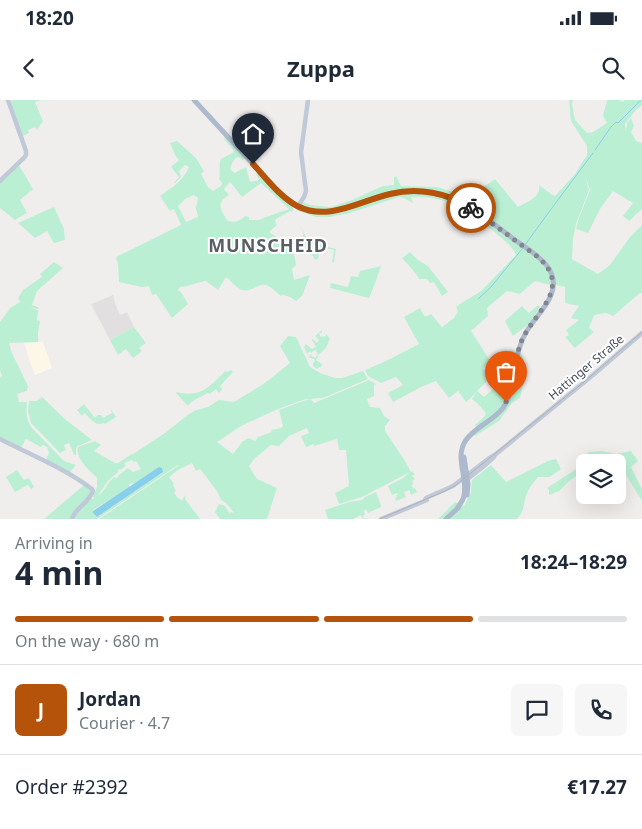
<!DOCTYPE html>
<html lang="en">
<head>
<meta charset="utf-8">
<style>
	body { margin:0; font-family:"Noto Sans",sans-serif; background:#f6f6f7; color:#1f2937; height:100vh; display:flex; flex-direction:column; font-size:19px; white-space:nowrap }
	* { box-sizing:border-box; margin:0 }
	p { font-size:16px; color:#747a83 }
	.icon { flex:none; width:28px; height:28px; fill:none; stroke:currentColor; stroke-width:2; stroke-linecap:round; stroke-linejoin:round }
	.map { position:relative; height:419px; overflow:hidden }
	.side { display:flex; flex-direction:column; background:#fff; flex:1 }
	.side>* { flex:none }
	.fabs { position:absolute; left:576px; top:354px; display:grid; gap:10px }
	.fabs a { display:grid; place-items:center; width:50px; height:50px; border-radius:8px; background:#fff; box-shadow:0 5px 20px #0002; font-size:25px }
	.pin { position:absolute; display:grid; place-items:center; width:42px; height:42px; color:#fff; margin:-51px -21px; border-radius:50% 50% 50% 0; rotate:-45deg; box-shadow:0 0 5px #0007 }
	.pin .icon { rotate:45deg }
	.courier { position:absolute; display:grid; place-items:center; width:50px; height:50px; margin:-25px; border:4px solid #b45309; border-radius:50%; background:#fff; color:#222; box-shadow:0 1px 6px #0007 }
	.summary em { font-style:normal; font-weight:700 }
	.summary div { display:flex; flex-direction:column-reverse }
	.summary { display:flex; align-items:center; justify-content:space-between; height:85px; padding:0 15px }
	h1 { font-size:32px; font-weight:700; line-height:38px }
	.bar { display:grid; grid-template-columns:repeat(4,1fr); gap:8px 5px; align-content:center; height:60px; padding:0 15px }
	.bar i { height:6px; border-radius:4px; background:#e0e1e3 }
	.bar .selected { background:#b45309 }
	.bar p { grid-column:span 4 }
	.line { display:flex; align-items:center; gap:12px; padding:0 15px; border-top:1px solid #e0e1e3 }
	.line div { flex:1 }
	.round { display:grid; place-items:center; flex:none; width:52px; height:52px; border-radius:8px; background:#f6f6f7 }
	.status { display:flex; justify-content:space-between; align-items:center; height:35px; padding:0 25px; background:#fff; direction:ltr }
	.status svg { height:14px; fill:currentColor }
	header { display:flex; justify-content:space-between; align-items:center; height:65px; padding:0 15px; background:#fff; font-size:22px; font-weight:700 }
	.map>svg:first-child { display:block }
</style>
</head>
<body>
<div class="status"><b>18:20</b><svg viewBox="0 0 49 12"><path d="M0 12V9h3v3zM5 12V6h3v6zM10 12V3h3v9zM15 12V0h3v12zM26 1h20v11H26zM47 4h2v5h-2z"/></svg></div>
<header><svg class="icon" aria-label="back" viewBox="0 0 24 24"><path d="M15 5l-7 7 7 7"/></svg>Zuppa<svg class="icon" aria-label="search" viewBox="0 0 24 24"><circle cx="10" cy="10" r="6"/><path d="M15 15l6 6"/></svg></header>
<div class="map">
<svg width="642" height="419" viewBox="0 0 642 419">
	<rect width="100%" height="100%" fill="#f0eeed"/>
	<path fill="#fcf7e6" d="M24,242H43L52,268L35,275L30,262Z"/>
	<path fill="#e1dfdf" d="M113,195L115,203L119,213L121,215L127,212L134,227L110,240L91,204Z"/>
	<path fill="#bbefd3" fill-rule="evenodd" d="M11,0H42L35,2L43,21L37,30L35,27L28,30L29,33L23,36L13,8Z
		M569,0H573L572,4L575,20L587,33L593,32L607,23L603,16L607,0H620L622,2L625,0H642V5L635,11L625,24L626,32L627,23L631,18L634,26L631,32L636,41L642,43V109L629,121L623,116L633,103L613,91L600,109L588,133L576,129L579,118L590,90L585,76L589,90L576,124L573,139L572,159L598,174L610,165L630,137L642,125V193H640L613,216L606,213L594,215L589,228L594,232L575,248L565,237L569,235L566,230L579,220L571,218L579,206L565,203V187L555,185C554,172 550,163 540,155C545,165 550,173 551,185L535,181L520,194L507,191L487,208L488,216L471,231L491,262L483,268L490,279C480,286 475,295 466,302L458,291L449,298L436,281L421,287L393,302L388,293L403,285L396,277L381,283L368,276L365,270L384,262L419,244L404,217L420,208L425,217L431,214L442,227L454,218L458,211L456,207C464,200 473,197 481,191L516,155C513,147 505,141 498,135C478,118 459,102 431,98C425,97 418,97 411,97L413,103L404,98L399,97L350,113L330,117H316L296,110C301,109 306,112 311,113C318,115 327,115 334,114C352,111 369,102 386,97C418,87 448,100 477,110L463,101L443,94L405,90L346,106L324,111L309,108L301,105L303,102L310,105L331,107L352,100L383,86L394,85V77L396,76L401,86L437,87L453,92L470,101L485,86L495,79L518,107C526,102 542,97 539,85L551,94L555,96L575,74L587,55V46L571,21Z
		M224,36L245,58L243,60L238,57C233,59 230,66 231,70L235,73L246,67L250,82L259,80L256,74L258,73L280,97L294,107L292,112L290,111L276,119L275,121L277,125L269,132C285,143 294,144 296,165L292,169L294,180L310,175L302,196L296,201L290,197L283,195L281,196C277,193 273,188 268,186C259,181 252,193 242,190C236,188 231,181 226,177L218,190L206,181C197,182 189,187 180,187L178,190L181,192L188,204L172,218L156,194L152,195L149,186L142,187L119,182L118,165L116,157L181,125L174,109L170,111L160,96C168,90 180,83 185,74C187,72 188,69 189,67L185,65L179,71L181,77L175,83H174L179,77L171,67L179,60L175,55L170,43L177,41L196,58L204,71L201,74L208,87L213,91L221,86L222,83L219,79C221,72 218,66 221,59L234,52C232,45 224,43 224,36ZM230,82L242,97L261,83L289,109L258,120H249V117L245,116C240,121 235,123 228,121C221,111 215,103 229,95L224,89ZM194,95L198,98L196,108L198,117L186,122L178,106L185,99Z
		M19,65L33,89L20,100L27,113L15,120L0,108V84Z
		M54,107L64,129L65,140L54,143L47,131L35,138L18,123Z
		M300,125L306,137L325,146L336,149L334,162H332L334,150L321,147L318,159L315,160L313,156L304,149L303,142V132Z
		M410,152L418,160L428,166L448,192L442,196L434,182L430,183L427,179H419L417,175L402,158Z
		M54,162L63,168L37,191L32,205L38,207L39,209L30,208L38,210L37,220L40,221L38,233V242L9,243L12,253L28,286L27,291L17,294L19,302H27C26,311 26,320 32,328L64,361L76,365L69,373L46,360L49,353L47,347L43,345L41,347L26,339L21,348L0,337V277L2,276L0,270V222L10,208L20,202L18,198L23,190L42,177L40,174Z
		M381,166L374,186L369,198L330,188L331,183L348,187L351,176L358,177L360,171Z
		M538,205L540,207L529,224L513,236L505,221L522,206L529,213Z
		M134,227L146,243L139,248L142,251L133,258L126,249L118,255L110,240Z
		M322,230V232L319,234L321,237L323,236L324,237L326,235V234L330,239L326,248L317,256L320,257H318L316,260L322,264L321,267H319L317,269L313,266V263L315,261L314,259L310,258L309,257L311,254L312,255L310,257L312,256L315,258L318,254L315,250L311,253L310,251L307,254L304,247L306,244L312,249L316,247L312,240L313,239L317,243L319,240L315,236Z
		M288,236L296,237L310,267L320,273L335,278H342L363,271L368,279L323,298L306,299L278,309L241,326L217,342L233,354L243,341L249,338L255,341L258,337L272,332L271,330L281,328L283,326L279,310L306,300L311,299L314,303L369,280L376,284L374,285V296L367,299L370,307L380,308L384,316L390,320L385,326V331L405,361L411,372L412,371L415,374L412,376L415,379L412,381L413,383L412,386L413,389L415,388L417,392L411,395L409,390L404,392L406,397L396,401L395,398L397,397L396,395L398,394L397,393L392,395L388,386L403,378L410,372L362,397L339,404L335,393L349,386L346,350H339L337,339L314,346V344L306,347L301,336L309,333L307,328L289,336L279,346L271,345L254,359L249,366L257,379L277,388L267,419H220L215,412L219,404L225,406L230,414L231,412L234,413L226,403L221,400L217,391L201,370L200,369L196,371L192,363L178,370L169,377L174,384L173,385L176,391L174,393L179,399H180L182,401L183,399V398L186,395L185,399L200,419H99L178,366V365L97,419H74L75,416L91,398L93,399C103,395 106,384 114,377L117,378L119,375L128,368L133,372L141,369L136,361L133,362L132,360L124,363L126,366L120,370L119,369L118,370V372L108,381L97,397L94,398L93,397L97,387V378C89,370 75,359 78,347L95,341L101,345L94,351L115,363H118L132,354H133L165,333L189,314L196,310L208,307L219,300L234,302L265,283L290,263L280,246ZM159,368L163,372L97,417L93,413V410L132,386H129V384L135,383Z
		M512,250L522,255L526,273L520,298L512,303L499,321L475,336L472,330L476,328L475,325L485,316L486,313L478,304L472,299L477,291L484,297L502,281L493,263Z
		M231,270L233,272L220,286L222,289L219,293L216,289L210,294L207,293C201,298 192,299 188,306L176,293L177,292C200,298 210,287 225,271L227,272Z
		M42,297L66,320L92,340L78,346L76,348V355H74L69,343L64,345L66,350L60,353L31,323L28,311L29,301H37Z
		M84,304L95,318L98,315H101L103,318L112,313L110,308L116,317L105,324L104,323C96,327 90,319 85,313L82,316L77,310Z
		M602,351L616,354L631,351L638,361L631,367L642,389V401L617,360L609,362H585V370L569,381L559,391L549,395V390L547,388L581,366L578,360L589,352Z
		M556,359L561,369L550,377H538C535,381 530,386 528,391C522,402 527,408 517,419H438L455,402L464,406L471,392L472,380L491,365L506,382L548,361Z
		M17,370L24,380L29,378L34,387L31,389L28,385L15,392L6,377Z
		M84,385L92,392L70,419H44Z
		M376,392L381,405V407L368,413L366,409L364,411L365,414L363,416L364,419L367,418L368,419H363L361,415L353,419H328L325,410L349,402L362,400L365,397Z"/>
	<path fill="#88cfec" d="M159,367L162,368L163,372L97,417L93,413V411Z"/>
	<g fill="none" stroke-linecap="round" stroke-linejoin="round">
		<path stroke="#88cfec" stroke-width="1" d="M595,50L611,27L616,22L618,23L641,0
			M525,145C547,114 570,84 593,53
			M478,199L490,188L523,148"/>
		<path stroke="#c0c9d7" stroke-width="4.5" d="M0,81C4,76 25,58 26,55C26,54 26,52 26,51L8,0
			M298,106L304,97L306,91L301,52L308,0
			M0,339C31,355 64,368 92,389L93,391C89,403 75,408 72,419
			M465,381L484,366L494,357
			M425,400L426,398L453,386L488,359L496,354L593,275L642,233
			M381,419L427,400"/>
		<path stroke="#adbacd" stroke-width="5" d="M194,0L277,90C318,130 345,105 389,94C401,91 414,91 427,92C462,97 488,120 515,140C533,153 562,168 551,195C548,203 542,210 537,217C530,226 523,235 520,246C513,266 515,290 503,308C493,321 475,327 466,340C454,357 468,377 464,396C463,401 459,405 457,409
			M464,357L468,384L467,395
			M446,419L458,408"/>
		<path stroke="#b0b2b8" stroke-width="1" d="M380,419L445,391L456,385L584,282L642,232"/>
	</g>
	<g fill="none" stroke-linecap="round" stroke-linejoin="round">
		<path stroke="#82878e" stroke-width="5" stroke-dasharray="0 9" d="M471,108L538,157C575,190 531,213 520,245C514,263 515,284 506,302"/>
		<path stroke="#b45309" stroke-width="6" d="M253,64C266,78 279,96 297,106C329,122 359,101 390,94C418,87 448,93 471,108"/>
	</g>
	<g text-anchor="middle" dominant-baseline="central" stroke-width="4" stroke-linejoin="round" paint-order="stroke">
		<g font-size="12" fill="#464f5b" stroke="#fff">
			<text transform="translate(586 267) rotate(-40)">Hattinger Straße</text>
		</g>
		<g font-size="18" font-weight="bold" letter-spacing="1" fill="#5a5d63" stroke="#fff">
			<text x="268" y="145">MUNSCHEID</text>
		</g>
	</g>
</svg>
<div class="fabs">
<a><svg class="icon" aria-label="layers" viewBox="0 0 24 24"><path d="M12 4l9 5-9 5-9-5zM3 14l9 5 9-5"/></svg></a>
</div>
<div class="pin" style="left:506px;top:302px;background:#ea580c"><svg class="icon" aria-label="bag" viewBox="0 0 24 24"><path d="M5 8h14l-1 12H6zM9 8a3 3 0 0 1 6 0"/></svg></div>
<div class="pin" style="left:253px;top:64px;background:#1f2937"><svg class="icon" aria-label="home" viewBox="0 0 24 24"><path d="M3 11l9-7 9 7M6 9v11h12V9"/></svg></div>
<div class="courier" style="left:471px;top:108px"><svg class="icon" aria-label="bike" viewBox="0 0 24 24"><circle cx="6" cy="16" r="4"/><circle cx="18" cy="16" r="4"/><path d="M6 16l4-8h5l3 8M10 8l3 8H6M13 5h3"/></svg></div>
</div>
<section class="side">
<div class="summary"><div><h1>4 min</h1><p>Arriving in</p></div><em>18:24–18:29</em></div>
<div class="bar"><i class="selected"></i><i class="selected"></i><i class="selected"></i><i></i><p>On the way · 680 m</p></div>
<div class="line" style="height:90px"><b class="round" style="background:#b45309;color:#fff">J</b><div><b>Jordan</b><p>Courier · 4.7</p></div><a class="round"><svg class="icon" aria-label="chat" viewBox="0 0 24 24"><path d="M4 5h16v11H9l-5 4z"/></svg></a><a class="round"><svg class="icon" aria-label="phone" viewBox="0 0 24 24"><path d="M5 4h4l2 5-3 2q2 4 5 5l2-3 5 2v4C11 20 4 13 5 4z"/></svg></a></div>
<div class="line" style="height:65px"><div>Order #2392</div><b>€17.27</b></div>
</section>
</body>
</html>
